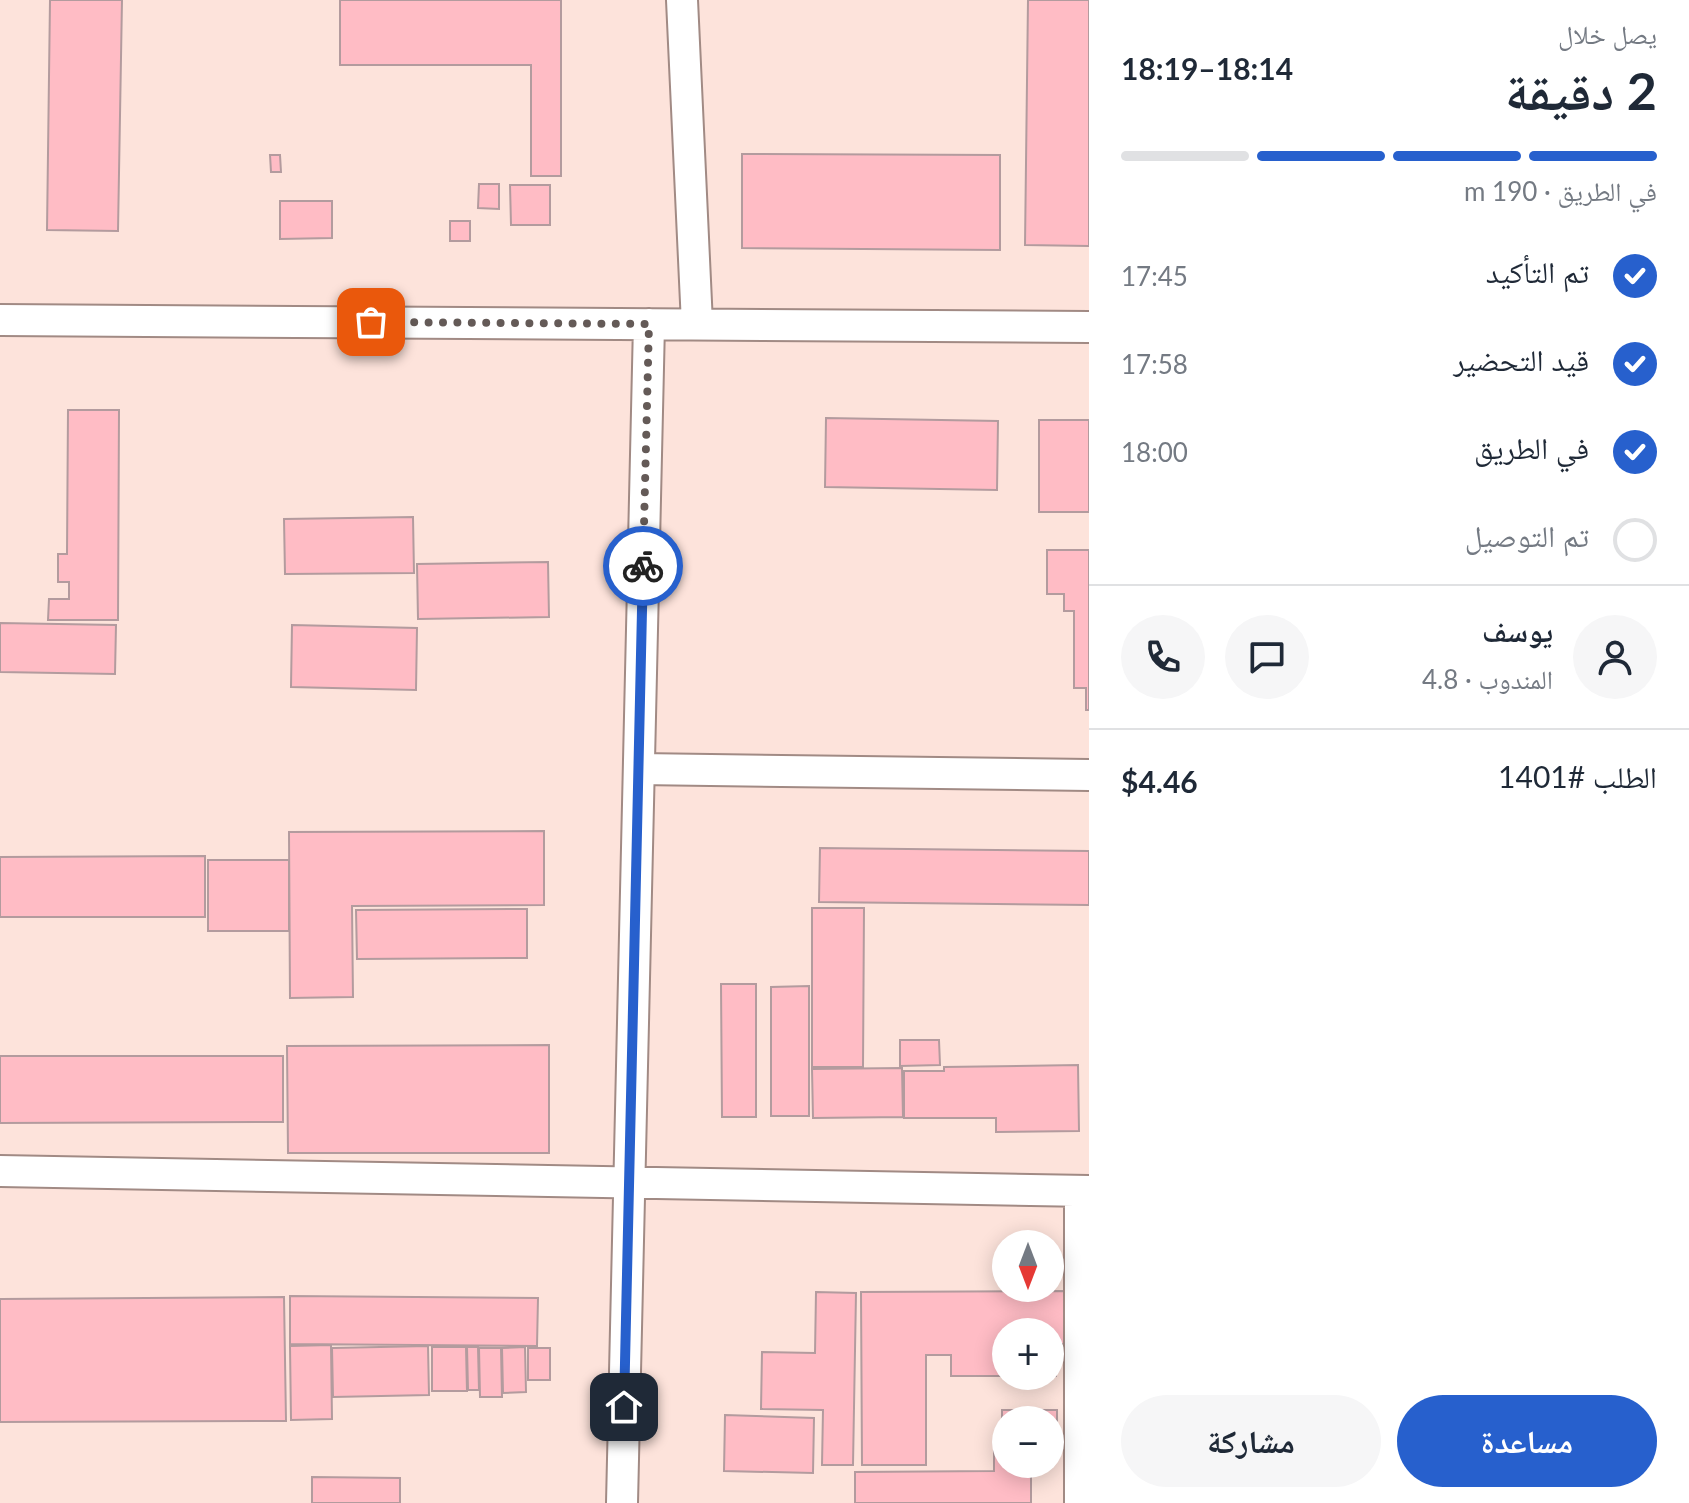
<!DOCTYPE html>
<html lang="ar">
<head>
<meta charset="utf-8">
<style>
	body { margin:0; font-family:Lato,"Noto Naskh Arabic",sans-serif; background:#f6f6f7; color:#1f2937; direction:rtl; height:100vh; display:flex; flex-direction:column; font-size:30px; white-space:nowrap }
	* { box-sizing:border-box; margin:0 }
	p { font-size:26px; color:#747a83 }
	.icon { flex:none; width:44px; height:44px; fill:none; stroke:currentColor; stroke-width:2; stroke-linecap:round; stroke-linejoin:round }
	.map { position:relative; flex:1; overflow:hidden; direction:ltr }
	.drawer { display:flex; flex-direction:column; background:#fff; width:600px }
	.drawer>* { flex:none }
	.needle { width:52px; rotate:180deg }
	.fabs { position:absolute; left:992px; top:1230px; display:grid; gap:16px }
	.fabs a { display:grid; place-items:center; width:72px; height:72px; border-radius:50%; background:#fff; box-shadow:0 4px 20px #0003; font-size:40px }
	.pin { position:absolute; display:grid; place-items:center; width:68px; height:68px; color:#fff; margin:-34px; border-radius:16px; box-shadow:0 4px 12px #0006 }
	.courier { position:absolute; display:grid; place-items:center; width:80px; height:80px; margin:-40px; border:6px solid #2760cd; border-radius:50%; background:#fff; color:#222; box-shadow:0 2px 10px #0007 }
	.summary em { font-style:normal; font-weight:700 }
	.summary div { display:flex; flex-direction:column-reverse }
	.summary { display:flex; align-items:center; justify-content:space-between; height:136px; padding:0 32px }
	h1 { font-size:52px; font-weight:700; line-height:60px }
	.bar { display:grid; grid-template-columns:repeat(4,1fr); gap:12px 8px; align-content:center; height:96px; padding:0 32px }
	.bar i { height:10px; border-radius:6px; background:#e0e1e3 }
	.bar .current { background:#2760cd }
	.bar p { grid-column:span 4 }
	.line { display:flex; align-items:center; gap:20px; padding:0 32px; border-top:2px solid #e0e1e3 }
	.line div { flex:1 }
	.round { display:grid; place-items:center; flex:none; width:84px; height:84px; border-radius:42px; background:#f6f6f7 }
	ol { padding:0 32px; list-style:none }
	li { display:flex; align-items:center; gap:24px; height:88px }
	li p { margin-inline-start:auto }
	li .icon { padding:8px; border-radius:50%; background:#2760cd; color:#fff; stroke-width:4 }
	li:last-child { color:#747a83 }
	li i { width:44px; height:44px; border:4px solid #e0e1e3; border-radius:50% }
	.cta { display:flex; gap:16px; margin-top:auto; padding:16px 32px }
	.cta a { flex:1; height:92px; border-radius:48px; background:#2760cd; color:#fff; font-size:32px; font-weight:700; line-height:92px; text-align:center }
	.cta a+a { background:#f6f6f7; color:#1f2937 }
	main { display:flex; flex:1; min-height:0 }
	.map>svg:first-child { display:block }
</style>
</head>
<body>
<main>
<section class="drawer">
<div class="summary"><div><h1>2 دقيقة</h1><p>يصل خلال</p></div><em>18:14–18:19</em></div>
<div class="bar"><i class="current"></i><i class="current"></i><i class="current"></i><i></i><p>في الطريق · 190 m</p></div>
<ol>
<li><svg class="icon" aria-label="check" viewBox="0 0 24 24"><path d="M5 12l5 5 9-10"/></svg>تم التأكيد<p>17:45</p></li>
<li><svg class="icon" aria-label="check" viewBox="0 0 24 24"><path d="M5 12l5 5 9-10"/></svg>قيد التحضير<p>17:58</p></li>
<li><svg class="icon" aria-label="check" viewBox="0 0 24 24"><path d="M5 12l5 5 9-10"/></svg>في الطريق<p>18:00</p></li>
<li><i></i>تم التوصيل</li>
</ol>
<div class="line" style="height:144px"><a class="round"><svg class="icon" aria-label="person" viewBox="0 0 24 24"><circle cx="12" cy="8" r="4"/><path d="M4 21q1-7 8-7t8 7"/></svg></a><div><b>يوسف</b><p>المندوب · 4.8</p></div><a class="round"><svg class="icon" aria-label="chat" viewBox="0 0 24 24"><path d="M4 5h16v11H9l-5 4z"/></svg></a><a class="round"><svg class="icon" aria-label="phone" viewBox="0 0 24 24"><path d="M5 4h4l2 5-3 2q2 4 5 5l2-3 5 2v4C11 20 4 13 5 4z"/></svg></a></div>
<div class="line" style="height:104px"><div>الطلب #1401</div><b>$4.46</b></div>
<div class="cta"><a>مساعدة</a><a>مشاركة</a></div>
</section>
<div class="map">
<svg width="1089" height="1503" viewBox="0 0 1089 1503">
	<rect width="100%" height="100%" fill="#fdeeea"/>
	<path fill="#fde3db" fill-rule="evenodd" d="M0,0H1089V1503H0ZM1006,1244H1050V1288H1006ZM1006,1332H1050V1376H1006ZM1006,1420H1050V1464H1006Z"/>
	<path fill="#ffbcc5" stroke="#b39b9e" stroke-width="2" d="M50,0H122L118,231L47,230Z
		M340,0H561V176H531V65H340Z
		M1028,0H1089V246L1025,245Z
		M742,154L1000,155V250L742,248Z
		M270,155H280L281,172H271Z
		M479,184H499V209L478,208Z
		M510,185H550V225H511Z
		M280,201H332V238L280,239Z
		M450,221H470V241H450Z
		M68,410H119L118,620H48L49,599H69V582H58V554H67Z
		M826,418L998,421L997,490L825,487Z
		M1039,420H1089V512H1039Z
		M413,517L414,573L285,574L284,519Z
		M1047,550H1089V710H1086V688H1074V611H1064V594H1047Z
		M548,562L549,617L418,619L417,564Z
		M0,623L116,625L115,674L0,672Z
		M292,625L417,628L416,690L291,687Z
		M544,831V905L352,906L353,997L290,998L289,832Z
		M820,848L1089,851V905L819,902Z
		M205,856V917H0V857Z
		M208,860H289V931H208Z
		M812,908H864L863,1067H812Z
		M527,909V958L357,959L356,910Z
		M721,984H756V1117H722Z
		M809,986V1116H771V987Z
		M900,1040H939L940,1065L900,1066Z
		M549,1045V1153H288L287,1046Z
		M0,1056H283V1122L0,1123Z
		M1078,1065L1079,1131L996,1132V1118H904V1071H944V1067Z
		M902,1068L903,1117L813,1118L812,1069Z
		M1073,1291V1344H1056V1376H1050V1332H1006V1376H1028H951V1355H926V1465H862L861,1292Z
		M816,1292L856,1293L853,1465H822L823,1410L761,1409L762,1352L815,1353Z
		M290,1296L538,1298L537,1346L290,1344Z
		M284,1297L286,1421L0,1422V1299Z
		M331,1345L332,1419L291,1420L290,1346Z
		M428,1346L429,1395L333,1397L332,1348Z
		M432,1347H466L467,1391H432Z
		M467,1347H478L479,1390H468Z
		M525,1347L526,1392L503,1393L502,1348Z
		M479,1348H501L502,1397H480Z
		M528,1348H550V1380H528Z
		M1002,1410H1057V1444H1050V1420H1006V1444H1002Z
		M725,1415L814,1418L813,1473L724,1471Z
		M994,1445H1006V1464H1031V1503H855V1472L994,1471Z
		M312,1477L400,1478V1503H312Z"/>
	<g fill="none" stroke-linecap="round" stroke-linejoin="round">
		<g stroke="#a18a84" stroke-width="34">
			<path id="street" d="M682,0L697,324
				M0,320L1089,327
				M639,769L1089,775
				M0,1171L1089,1191
				M1080,1191V1503
				M622,1503L649,324"/>
		</g>
		<use href="#street" stroke="#fff" stroke-width="30"/>
	</g>
	<g fill="none" stroke-linecap="round" stroke-linejoin="round">
		<path stroke="#645a57" stroke-width="8" stroke-dasharray="0 14.4" d="M371,322L649,324L643,566"/>
		<path stroke="#2760cd" stroke-width="10" d="M624,1407L643,566"/>
	</g>
</svg>
<div class="fabs">
<a><svg class="needle" viewBox="-14 -14 28 28"><path d="M0-13l5 13h-10z" fill="#e53935"/><path d="M0 13l5-13h-10z" fill="#747a83"/></svg></a>
<a>+</a>
<a>−</a>
</div>
<div class="pin" style="left:371px;top:322px;background:#ea580c"><svg class="icon" aria-label="bag" viewBox="0 0 24 24"><path d="M5 8h14l-1 12H6zM9 8a3 3 0 0 1 6 0"/></svg></div>
<div class="pin" style="left:624px;top:1407px;background:#1f2937"><svg class="icon" aria-label="home" viewBox="0 0 24 24"><path d="M3 11l9-7 9 7M6 9v11h12V9"/></svg></div>
<div class="courier" style="left:643px;top:566px"><svg class="icon" aria-label="bike" viewBox="0 0 24 24"><circle cx="6" cy="16" r="4"/><circle cx="18" cy="16" r="4"/><path d="M6 16l4-8h5l3 8M10 8l3 8H6M13 5h3"/></svg></div>
</div>
</main>
</body>
</html>
